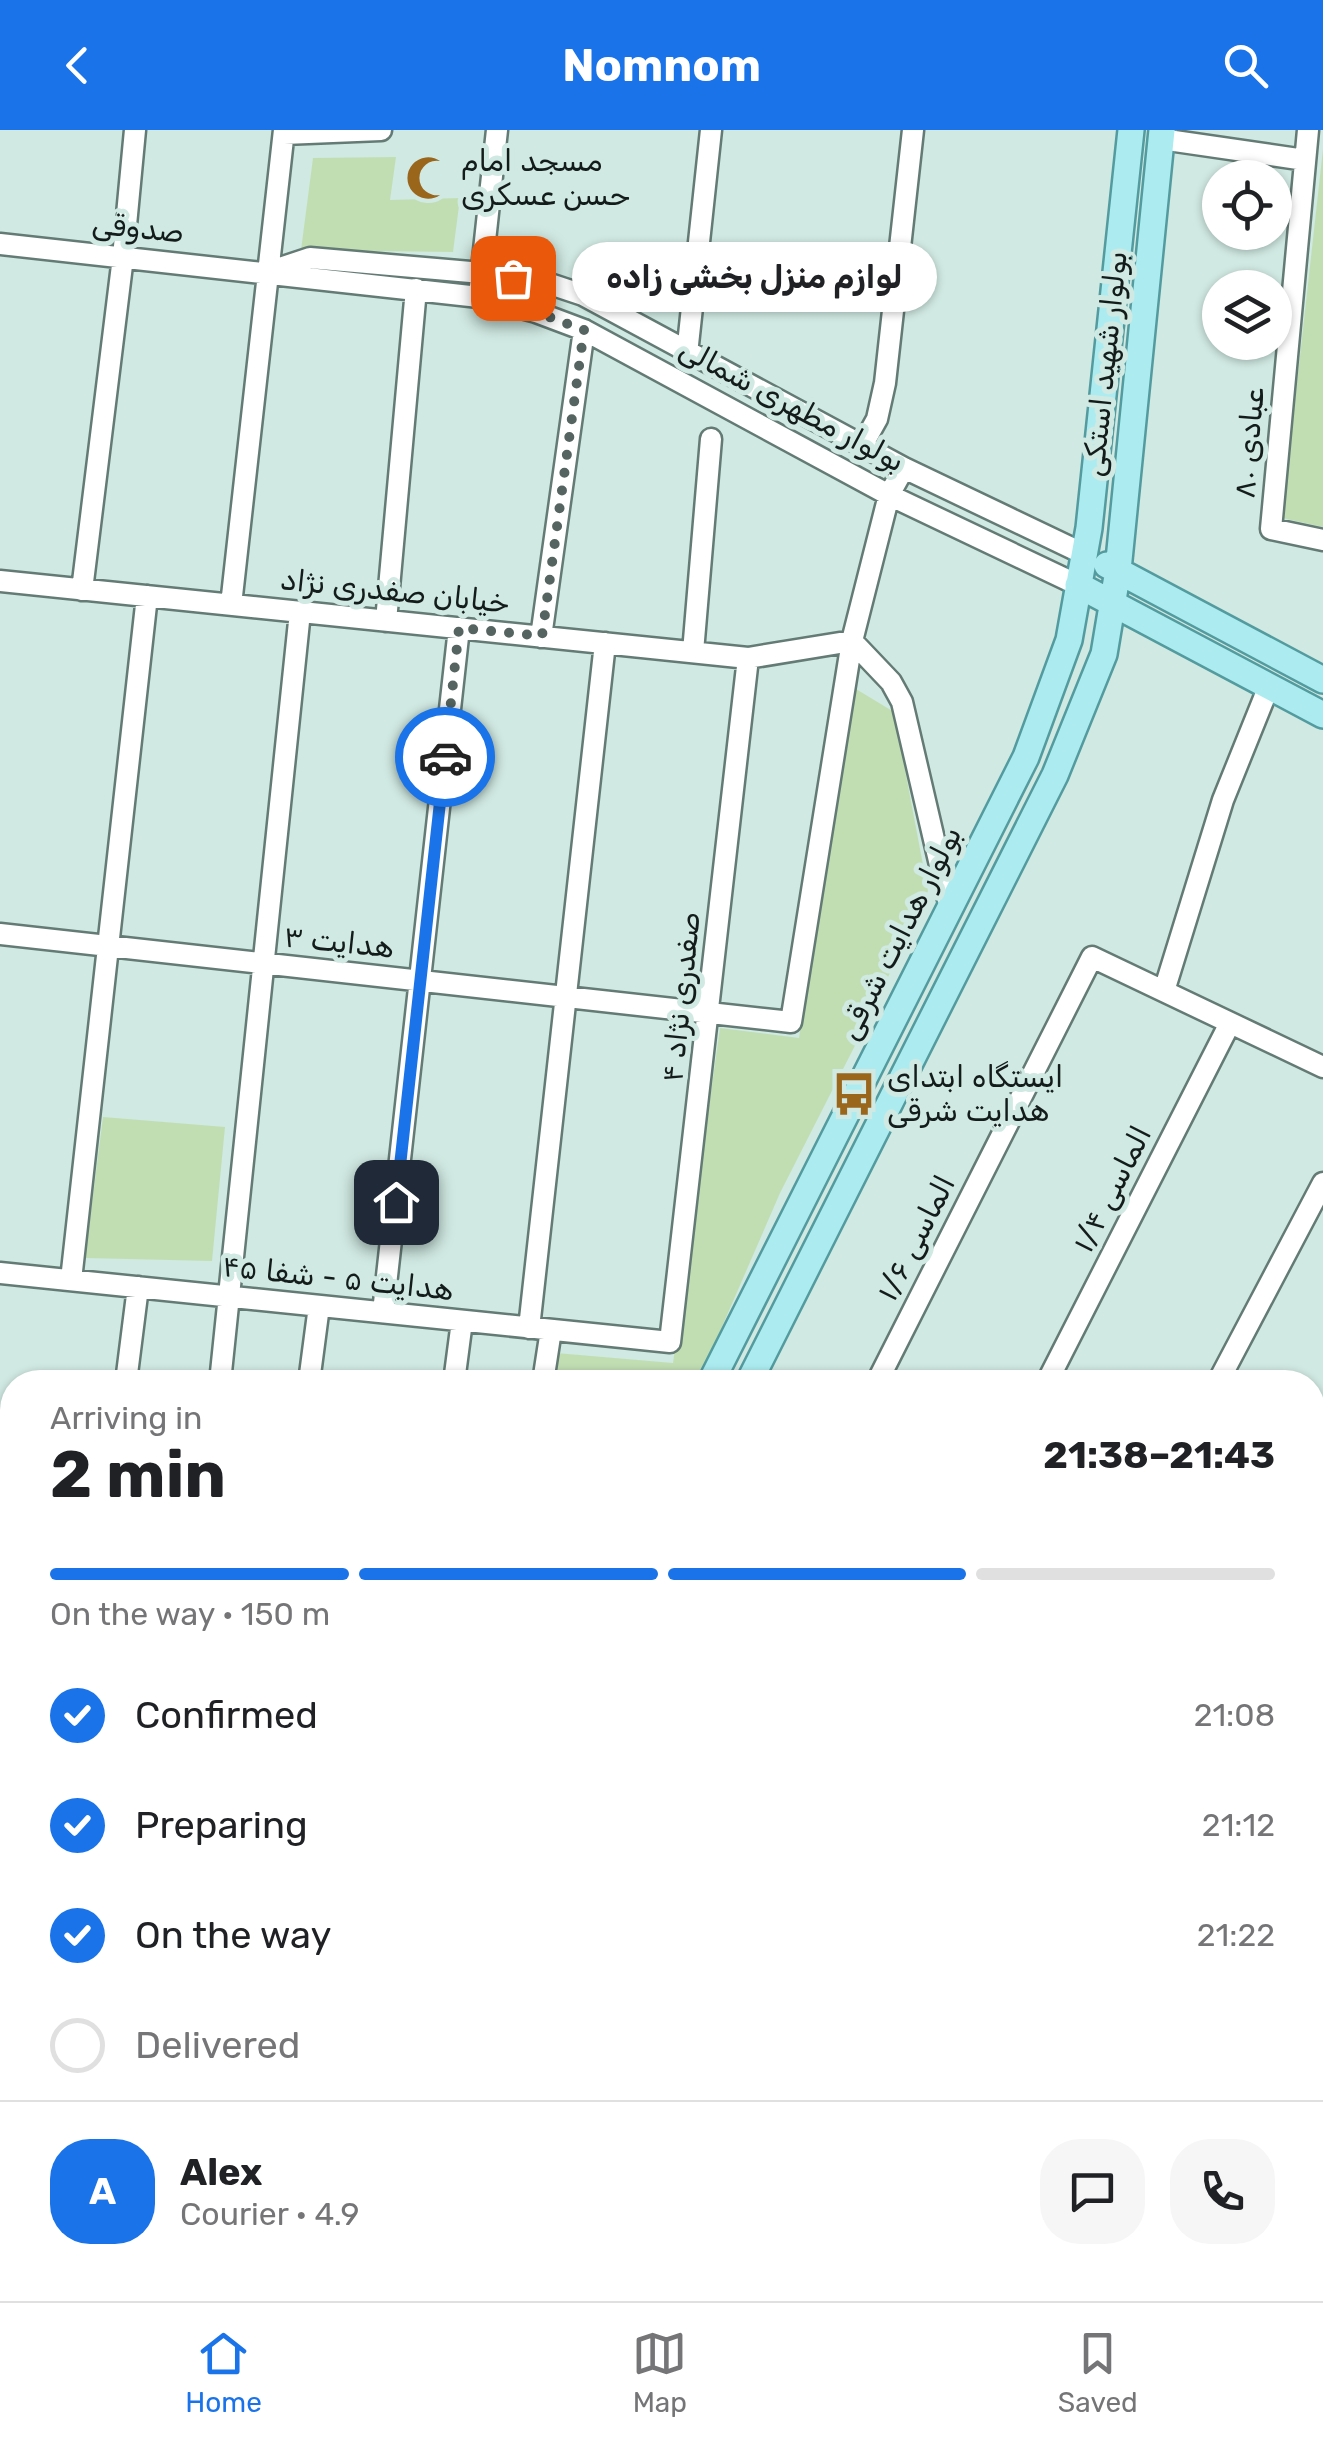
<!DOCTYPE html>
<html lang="en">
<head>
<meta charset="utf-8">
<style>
	body { margin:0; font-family:Rubik,"Noto Sans Arabic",sans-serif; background:#f6f6f6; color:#202124; height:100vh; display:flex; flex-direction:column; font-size:38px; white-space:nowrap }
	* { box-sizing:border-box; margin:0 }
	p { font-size:32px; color:#757577 }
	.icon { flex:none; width:55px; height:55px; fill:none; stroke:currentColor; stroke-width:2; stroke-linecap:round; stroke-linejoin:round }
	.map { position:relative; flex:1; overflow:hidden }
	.panel { position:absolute; left:0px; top:1240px; width:1325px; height:932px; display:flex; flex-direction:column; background:#fff; border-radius:40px 40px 0 0; box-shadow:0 2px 8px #0004 }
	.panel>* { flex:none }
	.tools { position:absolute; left:1202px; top:30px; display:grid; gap:20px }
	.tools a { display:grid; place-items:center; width:90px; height:90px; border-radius:50%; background:#fff; box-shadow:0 2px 8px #0004; font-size:50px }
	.pin { position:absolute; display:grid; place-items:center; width:85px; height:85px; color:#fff; margin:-42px; border-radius:20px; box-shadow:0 5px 15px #0006 }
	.courier { position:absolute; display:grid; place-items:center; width:100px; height:100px; margin:-50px; border:8px solid #1a73e8; border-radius:50%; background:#fff; color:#222; box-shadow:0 2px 12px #0007 }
	.bubble { position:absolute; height:70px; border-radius:35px; background:#fff; box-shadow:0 2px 8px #0004; font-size:32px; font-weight:700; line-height:70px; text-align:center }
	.headline em { font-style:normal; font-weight:700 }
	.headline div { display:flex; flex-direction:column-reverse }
	.headline { display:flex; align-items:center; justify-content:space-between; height:170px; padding:0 50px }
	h1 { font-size:65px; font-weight:700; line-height:75px }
	.bar { display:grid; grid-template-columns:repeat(4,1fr); gap:15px 10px; align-content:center; height:120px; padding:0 50px }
	.bar i { height:12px; border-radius:8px; background:#e0e0e0 }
	.bar .selected { background:#1a73e8 }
	.bar p { grid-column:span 4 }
	.line { display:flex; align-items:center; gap:25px; padding:0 50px; border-top:2px solid #e0e0e0 }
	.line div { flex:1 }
	.round { display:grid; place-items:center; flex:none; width:105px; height:105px; border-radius:40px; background:#f6f6f6 }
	ol { padding:0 50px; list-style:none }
	li { display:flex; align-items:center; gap:30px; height:110px }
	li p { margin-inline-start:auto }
	li .icon { padding:10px; border-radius:50%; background:#1a73e8; color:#fff; stroke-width:4 }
	li:last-child { color:#757577 }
	li i { width:55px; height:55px; border:5px solid #e0e0e0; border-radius:50% }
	header { display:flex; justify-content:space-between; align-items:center; height:130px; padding:0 50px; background:#1a73e8; color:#fff; font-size:45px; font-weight:700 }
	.tab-bar { display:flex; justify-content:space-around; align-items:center; height:140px; border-top:2px solid #e0e0e0; background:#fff; font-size:28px; color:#757577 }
	.tab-bar a { display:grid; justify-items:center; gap:5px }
	.tab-bar .selected { color:#1a73e8 }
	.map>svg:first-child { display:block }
</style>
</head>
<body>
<header><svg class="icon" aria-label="back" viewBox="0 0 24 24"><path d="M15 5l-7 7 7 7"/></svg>Nomnom<svg class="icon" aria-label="search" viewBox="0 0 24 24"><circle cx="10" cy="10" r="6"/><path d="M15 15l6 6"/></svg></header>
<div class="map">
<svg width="1323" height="2171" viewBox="0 0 1323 2171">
	<rect width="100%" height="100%" fill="#d0e9e2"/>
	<path fill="#c1deb3" d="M1323,19V397L1282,388Z
		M396,27L390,70L460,68L453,122L301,120L313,28Z
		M851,556L894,582L928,761L869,888L780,1063L698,1252H552L556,1223L673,1233L720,898L799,908Z
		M103,987L225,997L212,1131L85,1128Z
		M256,2160H347L344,2171H254Z"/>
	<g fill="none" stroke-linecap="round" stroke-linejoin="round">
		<g stroke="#647b75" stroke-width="25">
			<path id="minor" d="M1308,0L1271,399L1323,410
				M284,4L381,0
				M1161,9L1305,30
				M0,114L479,167L536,182L584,200L889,365L1078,455
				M274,140L310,128L482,143L544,152L583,165L904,338L1084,424
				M480,157L497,0
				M687,224L711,0
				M862,316L877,289L885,253L913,0
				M0,451L748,528L852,511
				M82,460L123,127L135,0
				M231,475L284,0
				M386,491L416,159
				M541,507L584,200
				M852,511L891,552L902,572L950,778
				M693,522L711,309
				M0,804L791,892L852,511L889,365L904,338
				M1164,861L1223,670L1269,556
				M0,1143L670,1212L748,528
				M71,1150L147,466
				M383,1182L459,498
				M529,1198L605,513
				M126,1252L138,1157
				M220,1252L300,482
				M309,1252L319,1176
				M454,1252L462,1191
				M543,1252L551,1200
				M877,1252L1092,827L1323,937
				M1047,1252L1230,893
				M1218,1252L1323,1053
				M1312,1404L1323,1382
				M0,1480L12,1482
				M0,1775L8,1708
				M0,2053L12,2054
				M737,2160L781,2170
				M100,2171L102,2160
				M243,2171L244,2160
				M669,2171L672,2160"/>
		</g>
		<g stroke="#539b9f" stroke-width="30">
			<path id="major" d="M1107,435L1323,550
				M1078,455L1323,585
				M711,1252L1026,627L1069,510L1089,398L1131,0
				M749,1252L1055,645L1104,524L1118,440L1162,0
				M361,2171L365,2160
				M398,2171L401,2160"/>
		</g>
		<use href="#minor" stroke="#fff" stroke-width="20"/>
		<use href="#major" stroke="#acecf0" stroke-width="25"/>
	</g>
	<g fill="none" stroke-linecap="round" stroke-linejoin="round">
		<path stroke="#556460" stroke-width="10" stroke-dasharray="0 18" d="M445,627L459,498L542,506L584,200L536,182L478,167L482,143L513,148"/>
		<path stroke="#1a73e8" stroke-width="12" d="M396,1072L445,627"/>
	</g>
	<defs>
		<g id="mosque-bare" transform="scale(3.45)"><path d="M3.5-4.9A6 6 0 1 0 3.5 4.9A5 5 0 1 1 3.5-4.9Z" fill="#9a661c" stroke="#d0e9e2" stroke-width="2.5" paint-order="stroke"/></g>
		<g id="bus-bare" transform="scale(3.45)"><path d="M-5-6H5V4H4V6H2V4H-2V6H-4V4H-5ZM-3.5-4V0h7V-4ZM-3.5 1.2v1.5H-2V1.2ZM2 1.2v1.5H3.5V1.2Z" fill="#9a661c" stroke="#d0e9e2" stroke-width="2.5" paint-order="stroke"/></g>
	</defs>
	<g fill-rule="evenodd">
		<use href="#mosque-bare" x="428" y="48"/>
		<use href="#bus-bare" x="854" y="964"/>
	</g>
	<g text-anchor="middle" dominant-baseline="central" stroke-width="10" stroke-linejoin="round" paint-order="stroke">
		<g font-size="30" fill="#131c1a" stroke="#d0e9e2" text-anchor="start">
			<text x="461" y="31">مسجد امام<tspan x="461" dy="34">حسن عسکری</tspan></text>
			<text x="887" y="947">ایستگاه ابتدای<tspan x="887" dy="34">هدایت شرقی</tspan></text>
		</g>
		<g font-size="30" fill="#131c1a" stroke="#d0e9e2">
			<text transform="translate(138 98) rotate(6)">صدوقی</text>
			<text transform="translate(1105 234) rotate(-84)">بولوار شهید استکی</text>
			<text transform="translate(792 275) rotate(28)">بولوار مطهری شمالی</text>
			<text transform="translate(1249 313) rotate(-85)">عبادی ۸۰</text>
			<text transform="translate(395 461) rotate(6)">خیابان صفدری نژاد</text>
			<text transform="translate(900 803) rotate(-63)">بولوار هدایت شرقی</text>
			<text transform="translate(339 812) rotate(6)">هدایت ۳</text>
			<text transform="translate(681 867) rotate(-84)">صفدری نژاد ۴</text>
			<text transform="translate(1112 1059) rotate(-63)">الماسی ۱/۴</text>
			<text transform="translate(916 1108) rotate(-63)">الماسی ۱/۶</text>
			<text transform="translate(338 1148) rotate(6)">هدایت ۵ - شفا ۴۵</text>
		</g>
	</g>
</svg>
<div class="tools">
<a><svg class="icon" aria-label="locate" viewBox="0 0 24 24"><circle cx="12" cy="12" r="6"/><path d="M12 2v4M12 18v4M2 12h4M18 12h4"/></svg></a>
<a><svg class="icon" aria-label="layers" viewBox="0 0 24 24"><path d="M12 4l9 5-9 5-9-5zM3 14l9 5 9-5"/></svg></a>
</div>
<div class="pin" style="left:513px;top:148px;background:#ea580c"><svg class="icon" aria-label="bag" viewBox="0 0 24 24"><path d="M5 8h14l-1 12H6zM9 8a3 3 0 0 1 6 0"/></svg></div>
<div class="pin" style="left:396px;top:1072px;background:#1f2937"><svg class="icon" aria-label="home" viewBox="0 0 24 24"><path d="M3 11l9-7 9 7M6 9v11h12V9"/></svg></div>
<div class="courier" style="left:445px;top:627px"><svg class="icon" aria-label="car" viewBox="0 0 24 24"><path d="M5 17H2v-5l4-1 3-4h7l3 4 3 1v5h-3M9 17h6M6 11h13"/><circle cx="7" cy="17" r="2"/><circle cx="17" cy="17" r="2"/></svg></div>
<div class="bubble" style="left:572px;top:112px;width:365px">لوازم منزل بخشی زاده</div>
<section class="panel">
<div class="headline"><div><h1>2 min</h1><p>Arriving in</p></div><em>21:38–21:43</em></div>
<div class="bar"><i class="selected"></i><i class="selected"></i><i class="selected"></i><i></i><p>On the way · 150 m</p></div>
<ol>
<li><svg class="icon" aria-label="check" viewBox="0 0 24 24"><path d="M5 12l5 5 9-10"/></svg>Confirmed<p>21:08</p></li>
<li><svg class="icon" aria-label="check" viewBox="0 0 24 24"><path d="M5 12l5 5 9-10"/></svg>Preparing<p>21:12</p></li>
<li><svg class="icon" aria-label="check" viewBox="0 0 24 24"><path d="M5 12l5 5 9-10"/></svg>On the way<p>21:22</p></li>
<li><i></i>Delivered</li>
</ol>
<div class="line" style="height:180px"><b class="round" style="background:#1a73e8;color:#fff">A</b><div><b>Alex</b><p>Courier · 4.9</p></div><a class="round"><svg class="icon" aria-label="chat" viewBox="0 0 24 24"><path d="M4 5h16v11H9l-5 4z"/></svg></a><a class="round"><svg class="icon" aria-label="phone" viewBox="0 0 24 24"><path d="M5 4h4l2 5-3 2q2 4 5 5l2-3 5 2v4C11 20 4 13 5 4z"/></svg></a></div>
</section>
</div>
<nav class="tab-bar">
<a class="selected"><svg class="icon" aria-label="home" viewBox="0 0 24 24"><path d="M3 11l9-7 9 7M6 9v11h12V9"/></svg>Home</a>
<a><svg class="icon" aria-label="map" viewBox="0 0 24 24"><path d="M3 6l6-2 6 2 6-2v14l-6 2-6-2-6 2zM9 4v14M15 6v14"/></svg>Map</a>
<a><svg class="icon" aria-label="saved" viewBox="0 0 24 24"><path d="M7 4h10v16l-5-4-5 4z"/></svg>Saved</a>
</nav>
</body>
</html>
